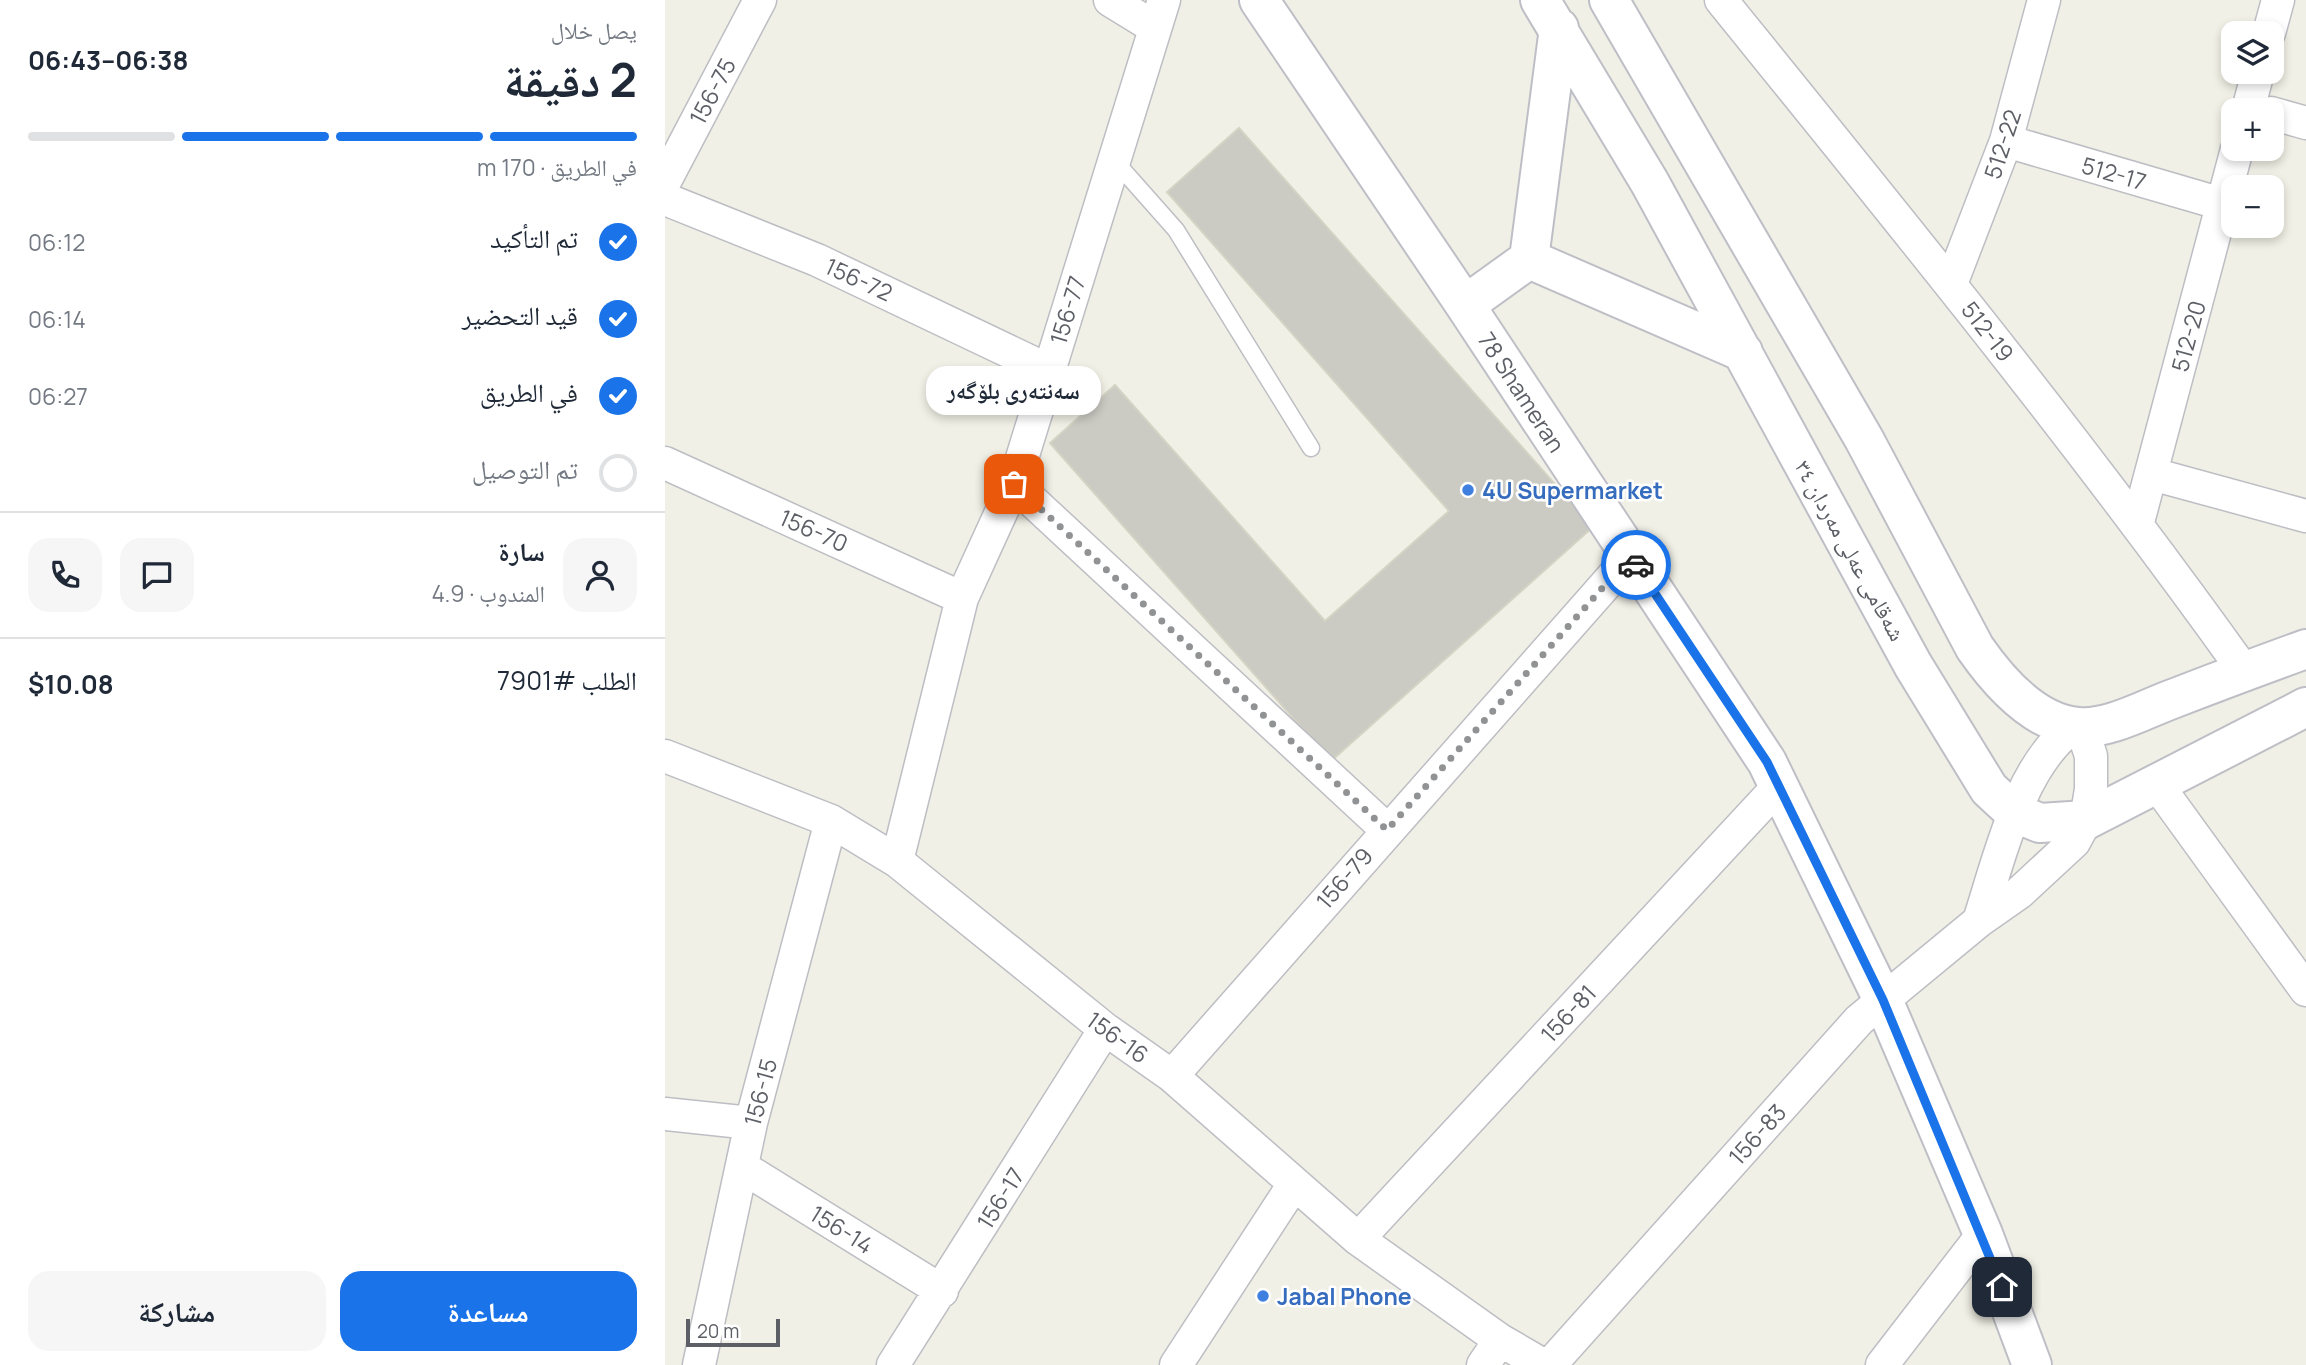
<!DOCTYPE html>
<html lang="ar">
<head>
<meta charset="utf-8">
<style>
	body { margin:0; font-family:Manrope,"Noto Naskh Arabic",sans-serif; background:#f6f6f7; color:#1f2937; direction:rtl; height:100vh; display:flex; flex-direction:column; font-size:26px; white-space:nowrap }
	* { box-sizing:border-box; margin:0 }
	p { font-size:23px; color:#747a83 }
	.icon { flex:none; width:38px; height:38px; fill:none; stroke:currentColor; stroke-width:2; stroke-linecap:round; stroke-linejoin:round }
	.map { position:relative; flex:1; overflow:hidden; direction:ltr }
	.details { display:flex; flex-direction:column; background:#fff; width:665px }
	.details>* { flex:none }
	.tools { position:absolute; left:1556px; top:21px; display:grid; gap:14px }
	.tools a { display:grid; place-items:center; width:63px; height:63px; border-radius:14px; background:#fff; box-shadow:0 4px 10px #0003; font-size:35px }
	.scale { position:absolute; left:21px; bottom:18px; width:94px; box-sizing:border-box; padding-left:7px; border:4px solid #5d5f66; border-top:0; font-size:19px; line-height:24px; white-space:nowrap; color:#5d5f66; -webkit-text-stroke:5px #fff; paint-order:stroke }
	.pin { position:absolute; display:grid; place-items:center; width:60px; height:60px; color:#fff; margin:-30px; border-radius:14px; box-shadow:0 4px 10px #0006 }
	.courier { position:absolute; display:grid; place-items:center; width:70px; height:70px; margin:-35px; border:5px solid #1a73e8; border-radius:50%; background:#fff; color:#222; box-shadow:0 2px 9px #0007 }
	.bubble { position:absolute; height:49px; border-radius:21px; background:#fff; box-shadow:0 4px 10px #0003; font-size:23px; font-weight:700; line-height:49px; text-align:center; direction:rtl }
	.overview em { font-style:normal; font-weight:700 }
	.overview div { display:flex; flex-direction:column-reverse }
	.overview { display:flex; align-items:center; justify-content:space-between; height:119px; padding:0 28px }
	h1 { font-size:46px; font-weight:700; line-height:52px }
	.bar { display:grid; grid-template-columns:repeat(4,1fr); gap:10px 7px; align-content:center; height:84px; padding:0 28px }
	.bar i { height:9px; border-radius:5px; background:#e0e1e3 }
	.bar .on { background:#1a73e8 }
	.bar p { grid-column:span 4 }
	.line { display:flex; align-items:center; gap:18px; padding:0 28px; border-top:2px solid #e0e1e3 }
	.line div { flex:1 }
	.round { display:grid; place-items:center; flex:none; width:74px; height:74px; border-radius:21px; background:#f6f6f7 }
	ol { padding:0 28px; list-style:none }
	li { display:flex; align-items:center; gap:21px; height:77px }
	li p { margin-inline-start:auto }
	li .icon { padding:7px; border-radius:50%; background:#1a73e8; color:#fff; stroke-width:4 }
	li:last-child { color:#747a83 }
	li i { width:38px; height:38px; border:4px solid #e0e1e3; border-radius:50% }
	.cta { display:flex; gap:14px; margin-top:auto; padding:14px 28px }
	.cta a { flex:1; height:80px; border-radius:21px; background:#1a73e8; color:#fff; font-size:28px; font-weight:700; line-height:80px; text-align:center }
	.cta a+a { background:#f6f6f7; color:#1f2937 }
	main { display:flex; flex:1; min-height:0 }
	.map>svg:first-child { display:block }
</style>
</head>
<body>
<main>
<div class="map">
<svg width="1641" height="1365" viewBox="0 0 1641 1365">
	<rect width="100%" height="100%" fill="#f0f0e6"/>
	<path fill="#cbcac3" stroke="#d4d3c4" stroke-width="2" d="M574,128L928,527L666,761L385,443L450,385L660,621L784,511L502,192Z"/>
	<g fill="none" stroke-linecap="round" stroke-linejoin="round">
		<g stroke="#bdbec4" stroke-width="19">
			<path id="lane" d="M449,160L511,230L646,448"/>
		</g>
		<g stroke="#bdbec4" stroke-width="35">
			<path id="street" d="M445,0L489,27
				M1056,0C1235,221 1414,440 1579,671
				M1604,33L1613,0
				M1583,110L1593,72
				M1606,113L1641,123
				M1341,141L1557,204
				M0,181L95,0
				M0,199L152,260L383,370
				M1286,284L1341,141L1379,0
				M0,463L297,598
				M1487,474L1641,516
				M349,484L722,830
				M1473,522L1572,149
				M0,756L166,821L232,861L440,1029L507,1076L693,1239L835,1340L878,1365
				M1491,783L1641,990
				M232,861L297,598L349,484L499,0
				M1314,921C1334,860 1354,766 1408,727
				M507,1076L965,557
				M0,1114L86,1123
				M77,1167L277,1291
				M693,1239L1113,787
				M34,1365L86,1123L166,821
				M228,1365L440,1029
				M511,1365L629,1184
				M818,1365L835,1340
				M885,1365L1194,1020L1314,921L1354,893L1409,842L1421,820L1426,789V756L1417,728
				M1217,1365L1318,1234"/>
		</g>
		<g stroke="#bebfc6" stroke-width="42">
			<path id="secondary" d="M594,0L800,305L1102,762L1218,1000L1318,1234L1367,1365
				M875,0L985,183L1248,665L1324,789L1350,813L1375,823L1421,820L1641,707
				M944,0L1199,439L1310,648C1333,681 1369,723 1413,727C1444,730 1482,708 1510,698C1554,681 1597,665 1641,649
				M864,259L1078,352
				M800,305L864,259L894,28"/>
		</g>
		<use href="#lane" stroke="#fff" stroke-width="16"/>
		<use href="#street" stroke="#fff" stroke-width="32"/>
		<use href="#secondary" stroke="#fff" stroke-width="38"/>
	</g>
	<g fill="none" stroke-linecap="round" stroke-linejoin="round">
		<path stroke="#909293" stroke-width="7" stroke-dasharray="0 12.6" d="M349,484L722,830L965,557L971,565"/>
		<path stroke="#1a73e8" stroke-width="9" d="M971,565L1102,762L1218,1000L1337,1287"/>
	</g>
	<g fill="#3f7fe0" stroke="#fff" stroke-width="2.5">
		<circle cx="803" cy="490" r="7"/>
		<circle cx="598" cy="1296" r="7"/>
	</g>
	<g text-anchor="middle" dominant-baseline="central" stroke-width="5" stroke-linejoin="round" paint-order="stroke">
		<g font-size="23" fill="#5d5f66" stroke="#fff">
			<text transform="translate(47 91) rotate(-62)">156-75</text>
			<text transform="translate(1337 144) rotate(-72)">512-22</text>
			<text transform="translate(1449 173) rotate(16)">512-17</text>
			<text transform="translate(194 279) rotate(25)">156-72</text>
			<text transform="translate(402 310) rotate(-73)">156-77</text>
			<text transform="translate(1323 331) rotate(52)">512-19</text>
			<text transform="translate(1523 336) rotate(-75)">512-20</text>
			<text transform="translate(857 392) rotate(57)">78 Shameran</text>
			<text transform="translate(149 530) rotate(24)">156-70</text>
			<text transform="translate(1186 550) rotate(61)">شەقامی عەلی مەردان ٣٤</text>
			<text transform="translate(679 878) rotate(-49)">156-79</text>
			<text transform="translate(903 1013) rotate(-47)">156-81</text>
			<text transform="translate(453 1037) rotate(36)">156-16</text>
			<text transform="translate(95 1092) rotate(-75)">156-15</text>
			<text transform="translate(1092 1134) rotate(-48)">156-83</text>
			<text transform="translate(335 1198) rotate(-58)">156-17</text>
			<text transform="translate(177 1229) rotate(32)">156-14</text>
		</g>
		<g font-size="23" font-weight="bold" fill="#366cbe" stroke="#fff" text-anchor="start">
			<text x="817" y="490">4U Supermarket</text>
			<text x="612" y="1296">Jabal Phone</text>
		</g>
	</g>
</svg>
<div class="tools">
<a><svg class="icon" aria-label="layers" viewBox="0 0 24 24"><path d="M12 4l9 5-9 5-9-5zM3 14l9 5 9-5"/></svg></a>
<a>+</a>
<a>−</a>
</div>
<div class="scale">20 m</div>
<div class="pin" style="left:349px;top:484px;background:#ea580c"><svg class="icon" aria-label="bag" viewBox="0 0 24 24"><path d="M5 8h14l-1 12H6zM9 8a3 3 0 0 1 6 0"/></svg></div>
<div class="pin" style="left:1337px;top:1287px;background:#1f2937"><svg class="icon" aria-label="home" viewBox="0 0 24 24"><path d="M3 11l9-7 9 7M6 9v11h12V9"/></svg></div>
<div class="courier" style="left:971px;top:565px"><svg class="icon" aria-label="car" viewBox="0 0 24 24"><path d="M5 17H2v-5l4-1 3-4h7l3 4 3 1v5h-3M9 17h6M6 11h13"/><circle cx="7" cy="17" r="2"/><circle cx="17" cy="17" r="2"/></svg></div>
<div class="bubble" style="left:261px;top:366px;width:175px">سەنتەری بلۆگەر</div>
</div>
<section class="details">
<div class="overview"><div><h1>2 دقيقة</h1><p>يصل خلال</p></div><em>06:38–06:43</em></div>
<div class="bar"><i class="on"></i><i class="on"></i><i class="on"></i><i></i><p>في الطريق · 170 m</p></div>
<ol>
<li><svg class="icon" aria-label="check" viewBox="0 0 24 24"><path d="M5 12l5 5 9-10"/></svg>تم التأكيد<p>06:12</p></li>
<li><svg class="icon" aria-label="check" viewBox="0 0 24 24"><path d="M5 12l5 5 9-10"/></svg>قيد التحضير<p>06:14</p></li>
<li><svg class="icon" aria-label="check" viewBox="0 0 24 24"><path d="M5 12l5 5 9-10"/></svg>في الطريق<p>06:27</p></li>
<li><i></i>تم التوصيل</li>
</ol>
<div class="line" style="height:126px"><a class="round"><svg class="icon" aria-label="person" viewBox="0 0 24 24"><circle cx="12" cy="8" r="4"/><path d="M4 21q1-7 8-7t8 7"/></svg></a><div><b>سارة</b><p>المندوب · 4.9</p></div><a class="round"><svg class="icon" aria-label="chat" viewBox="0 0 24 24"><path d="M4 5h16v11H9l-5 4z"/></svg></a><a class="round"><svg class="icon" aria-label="phone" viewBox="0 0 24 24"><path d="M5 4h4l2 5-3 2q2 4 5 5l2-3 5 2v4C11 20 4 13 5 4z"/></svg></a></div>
<div class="line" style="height:91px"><div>الطلب #7901</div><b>$10.08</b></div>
<div class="cta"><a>مساعدة</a><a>مشاركة</a></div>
</section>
</main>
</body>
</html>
